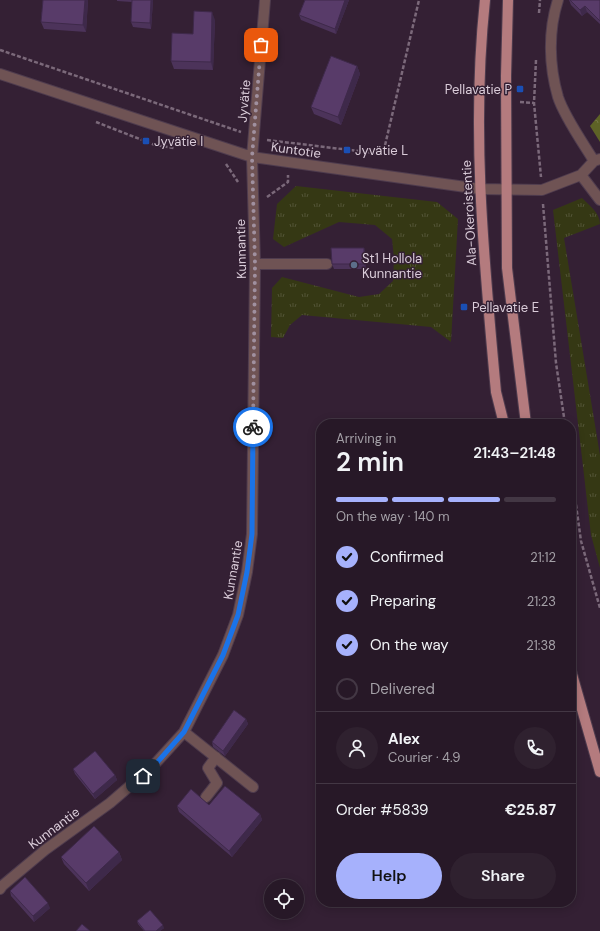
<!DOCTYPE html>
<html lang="en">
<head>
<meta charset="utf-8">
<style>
	body { margin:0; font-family:"DM Sans",sans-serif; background:#2f212f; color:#f1f3f6; height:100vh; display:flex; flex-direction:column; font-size:15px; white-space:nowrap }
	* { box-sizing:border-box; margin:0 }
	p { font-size:13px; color:#a4a0a7 }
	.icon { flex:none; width:22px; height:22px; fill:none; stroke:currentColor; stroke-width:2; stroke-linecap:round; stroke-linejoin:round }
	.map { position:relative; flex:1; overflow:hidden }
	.sheet { position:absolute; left:316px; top:419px; width:260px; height:488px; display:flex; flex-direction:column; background:#271827; border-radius:16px; box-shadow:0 2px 10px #0003,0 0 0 1px #433744 }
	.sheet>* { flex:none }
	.fabs { position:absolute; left:264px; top:879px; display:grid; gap:8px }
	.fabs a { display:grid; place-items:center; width:40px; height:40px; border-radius:50%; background:#271827; box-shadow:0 2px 10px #0003,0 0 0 1px #433744; font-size:20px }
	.pin { position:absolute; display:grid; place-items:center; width:34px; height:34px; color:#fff; margin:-17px; border-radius:8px; box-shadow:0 2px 6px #0006 }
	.courier { position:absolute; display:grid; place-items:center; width:40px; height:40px; margin:-20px; border:3px solid #1a73e8; border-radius:50%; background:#fff; color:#222; box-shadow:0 1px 5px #0007 }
	.summary em { font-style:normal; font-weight:600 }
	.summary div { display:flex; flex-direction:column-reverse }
	.summary { display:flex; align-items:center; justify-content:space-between; height:68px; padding:0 20px }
	h1 { font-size:26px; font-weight:600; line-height:30px }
	.bar { display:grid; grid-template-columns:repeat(4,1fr); gap:6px 4px; align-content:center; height:48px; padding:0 20px }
	.bar i { height:5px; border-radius:3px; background:#433744 }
	.bar .on { background:#a6b1fc }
	.bar p { grid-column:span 4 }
	.line { display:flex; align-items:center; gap:10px; padding:0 20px; border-top:1px solid #433744 }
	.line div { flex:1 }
	.round { display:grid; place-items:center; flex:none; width:42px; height:42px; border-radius:21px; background:#2f212f }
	ol { padding:0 20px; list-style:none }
	li { display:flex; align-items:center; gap:12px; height:44px }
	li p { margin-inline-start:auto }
	li .icon { padding:4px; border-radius:50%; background:#a6b1fc; color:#111; stroke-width:4 }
	li:last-child { color:#a4a0a7 }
	li i { width:22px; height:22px; border:2px solid #433744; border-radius:50% }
	.button { display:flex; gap:8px; margin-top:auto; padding:8px 20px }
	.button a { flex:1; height:46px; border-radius:24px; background:#a6b1fc; color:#111; font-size:16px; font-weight:600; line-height:46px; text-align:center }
	.button a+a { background:#2f212f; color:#f1f3f6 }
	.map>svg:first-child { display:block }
</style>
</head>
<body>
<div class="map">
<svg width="600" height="931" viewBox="0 0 600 931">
	<defs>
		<pattern id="grass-tufts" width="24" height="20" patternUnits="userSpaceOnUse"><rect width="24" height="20" fill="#353814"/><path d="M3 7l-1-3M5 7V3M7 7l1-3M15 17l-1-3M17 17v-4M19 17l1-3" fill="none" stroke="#525436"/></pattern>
		<pattern id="forest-crowns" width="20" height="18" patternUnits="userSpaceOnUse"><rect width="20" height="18" fill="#5e6326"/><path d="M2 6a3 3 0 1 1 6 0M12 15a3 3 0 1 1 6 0" fill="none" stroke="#747845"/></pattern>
	</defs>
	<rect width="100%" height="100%" fill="#342034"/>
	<path fill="url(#grass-tufts)" d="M296,186L437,202L458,219L451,342L431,327L302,315L290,325L283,338L271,337L272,288L282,277L359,297L379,294L393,281L394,258L392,239L375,225L339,222L284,247L273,239L277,204Z
		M582,198C589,205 600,213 600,224L564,238L600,455V568L591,535L553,210Z"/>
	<path fill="url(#forest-crowns)" d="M600,114V142L590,126Z"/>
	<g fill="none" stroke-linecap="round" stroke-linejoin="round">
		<g stroke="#4f3c4e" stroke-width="12">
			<path id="minor" d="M558,0C548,31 549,66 558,97C564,116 583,143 594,161
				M0,74L252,157L480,189L542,190L581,175L594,161L600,159
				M581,175L600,200
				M255,264H327
				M184,732L253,787
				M206,797L217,783L208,768L216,757
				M0,889L2,886L45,850L110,803L153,766L184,732L223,655L238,615L247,572L252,534L255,264L252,157L265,0"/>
		</g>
		<g stroke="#4f3c4e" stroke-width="12">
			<path id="major" d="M485,0C471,131 484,261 496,392L504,424
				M508,0L506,76L507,268L526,424
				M571,671L600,772"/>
		</g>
		<path stroke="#7b697a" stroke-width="2.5" stroke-dasharray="4 2" stroke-linecap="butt" d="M539,13L540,0
			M0,50L241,132
			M536,60L534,103L541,177
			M520,102L534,103
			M96,122L155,145L174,148
			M267,140L383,154L419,0
			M226,164L238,182
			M267,197L288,182V175
			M543,204L556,363L565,424
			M571,469L581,541L600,608"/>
		<use href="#minor" stroke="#6f5354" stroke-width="10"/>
		<use href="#major" stroke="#b47b7e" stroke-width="10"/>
	</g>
	<path fill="#4c335a" d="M43,0H88L86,32L44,29L41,22Z
		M117,0H153L151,29L133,27L131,22L132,2L117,1Z
		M305,0H349L336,34L301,20L299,15Z
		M569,0H600V24L587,12L582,16L571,5Z
		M215,20L213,70L174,69L171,61L193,34Z
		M357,66L360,74L341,125L314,114L311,107Z
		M366,253V269H334L332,264Z
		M246,719L248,724L225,756L213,747L212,742Z
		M73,769L115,775L117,780L95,799L75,774Z
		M209,805L260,814L262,820L232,857L179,812L177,806Z
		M119,852L122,860L89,891L64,864L61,857Z
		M10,891L50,908L34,922L11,896Z
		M137,921L164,928L160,931H144L138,924Z"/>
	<path fill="#3e294a" d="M85,0H88L86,32L83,25Z
		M151,0H153V1L151,29L150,23Z
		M345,0H349L336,34L335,29Z
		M585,6L587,12L582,16L580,10Z
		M212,12L215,20L213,70L211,62Z
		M357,66L360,74L341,125L338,117Z
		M364,248L366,253V269L364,264Z
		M246,719L248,724L225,756L223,751Z
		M115,775L117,780L95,799L93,794Z
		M260,814L262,820L232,857L229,851Z
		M119,852L122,860L89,891L86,883Z
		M48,903L50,908L34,922L33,916Z
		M163,925L164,928L160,931H156Z"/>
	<path fill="#583b69" stroke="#3e294a" d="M43,0H85L83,25L41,22Z
		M132,0H151L150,23L131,22Z
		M305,0H345L335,29L299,15Z
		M570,0H600V21L585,6L580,10Z
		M194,11L212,12L211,62L171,61L172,33L193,34Z
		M331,56L357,66L338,117L311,107Z
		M331,248H364V264H332Z
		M234,710L246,719L223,751L212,742Z
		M95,751L115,775L93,794L73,769Z
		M225,786L260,814L229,851L177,806L191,789L209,805Z
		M94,826L119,852L86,883L61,857Z
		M25,877L48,903L33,916L10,891Z
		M150,910L163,925L156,931H145L137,921Z
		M82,924L90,931H76Z"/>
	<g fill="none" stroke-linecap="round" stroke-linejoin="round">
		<path stroke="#a0909f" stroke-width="4" stroke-dasharray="0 7.2" d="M253,427L255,264L252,157L261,45"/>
		<path stroke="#1a73e8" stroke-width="5" d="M143,776L154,766L184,732L223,655L238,615L247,572L252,534L253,427"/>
	</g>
	<g fill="#1a4fb4" stroke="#342034" stroke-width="1.5">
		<rect x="516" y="85" width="8" height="8" rx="2"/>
		<rect x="142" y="137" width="8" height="8" rx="2"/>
		<rect x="343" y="146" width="8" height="8" rx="2"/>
		<rect x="460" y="303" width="8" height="8" rx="2"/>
	</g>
	<circle fill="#5c6f8a" stroke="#342034" stroke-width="1.5" cx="354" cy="265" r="4"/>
	<g text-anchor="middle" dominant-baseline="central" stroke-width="3" stroke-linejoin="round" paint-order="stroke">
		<g font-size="13" fill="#daccd9" stroke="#342034" text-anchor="start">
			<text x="512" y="89" text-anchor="end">Pellavatie P</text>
			<text x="154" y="141">Jyvätie I</text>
			<text x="355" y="150">Jyvätie L</text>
			<text x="362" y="258">St1 Hollola<tspan x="362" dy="15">Kunnantie</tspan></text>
			<text x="472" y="307">Pellavatie E</text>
		</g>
		<g font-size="13" fill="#daccd9" stroke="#342034">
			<text transform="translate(244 101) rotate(-85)">Jyvätie</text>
			<text transform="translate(296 150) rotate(8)">Kuntotie</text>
			<text transform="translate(469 213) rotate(-93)">Ala-Okeroistentie</text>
			<text transform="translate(241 249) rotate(-91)">Kunnantie</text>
			<text transform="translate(233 570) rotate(-80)">Kunnantie</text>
			<text transform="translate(54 828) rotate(-37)">Kunnantie</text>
		</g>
	</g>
</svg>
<div class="fabs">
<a><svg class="icon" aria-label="locate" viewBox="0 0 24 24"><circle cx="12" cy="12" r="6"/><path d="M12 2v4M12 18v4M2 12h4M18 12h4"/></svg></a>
</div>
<div class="pin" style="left:261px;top:45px;background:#ea580c"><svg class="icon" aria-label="bag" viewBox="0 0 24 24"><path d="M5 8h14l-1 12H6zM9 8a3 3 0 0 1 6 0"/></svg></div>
<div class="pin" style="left:143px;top:776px;background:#1f2937"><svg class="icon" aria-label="home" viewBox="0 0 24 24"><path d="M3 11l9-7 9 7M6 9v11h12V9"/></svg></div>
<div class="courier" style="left:253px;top:427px"><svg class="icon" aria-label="bike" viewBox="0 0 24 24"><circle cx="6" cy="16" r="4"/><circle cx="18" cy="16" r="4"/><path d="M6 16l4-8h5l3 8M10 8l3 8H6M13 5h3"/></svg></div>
<section class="sheet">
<div class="summary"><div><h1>2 min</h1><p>Arriving in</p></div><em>21:43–21:48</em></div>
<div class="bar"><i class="on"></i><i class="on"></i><i class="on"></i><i></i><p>On the way · 140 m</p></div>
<ol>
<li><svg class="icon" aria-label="check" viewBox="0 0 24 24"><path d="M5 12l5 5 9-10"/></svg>Confirmed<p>21:12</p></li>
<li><svg class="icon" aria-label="check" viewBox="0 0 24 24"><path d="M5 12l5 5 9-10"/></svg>Preparing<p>21:23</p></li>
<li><svg class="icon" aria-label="check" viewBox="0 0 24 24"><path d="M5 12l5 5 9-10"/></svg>On the way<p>21:38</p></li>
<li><i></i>Delivered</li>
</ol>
<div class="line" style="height:72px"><a class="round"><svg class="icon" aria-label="person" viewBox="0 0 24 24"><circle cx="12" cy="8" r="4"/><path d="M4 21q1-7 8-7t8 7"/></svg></a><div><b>Alex</b><p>Courier · 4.9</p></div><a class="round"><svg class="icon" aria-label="phone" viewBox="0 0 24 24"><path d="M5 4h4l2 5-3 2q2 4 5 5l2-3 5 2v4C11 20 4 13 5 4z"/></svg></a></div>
<div class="line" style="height:52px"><div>Order #5839</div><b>€25.87</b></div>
<div class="button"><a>Help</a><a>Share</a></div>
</section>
</div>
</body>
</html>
